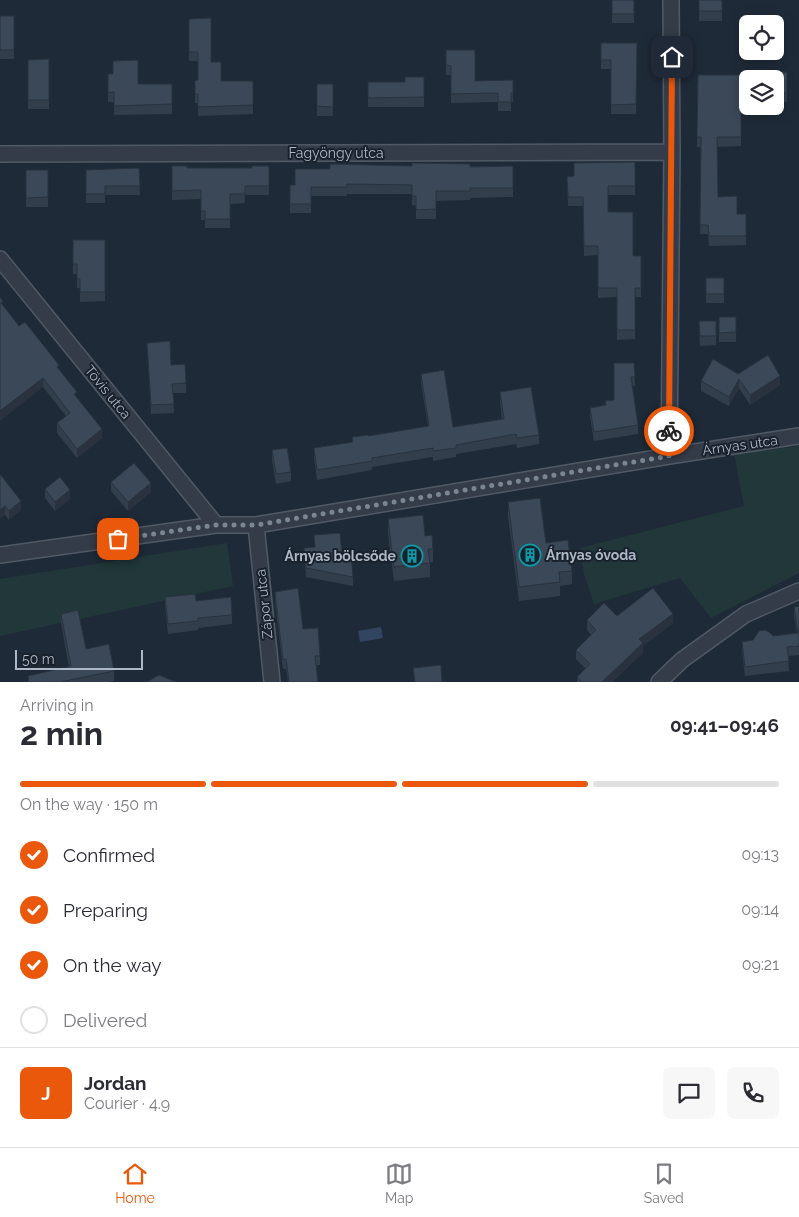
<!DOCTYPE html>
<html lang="en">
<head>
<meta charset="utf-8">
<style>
	body { margin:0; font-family:Raleway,sans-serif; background:#f7f7f7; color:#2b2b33; height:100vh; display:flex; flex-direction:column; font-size:19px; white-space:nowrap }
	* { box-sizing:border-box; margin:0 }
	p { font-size:16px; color:#7c7c81 }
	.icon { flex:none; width:28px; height:28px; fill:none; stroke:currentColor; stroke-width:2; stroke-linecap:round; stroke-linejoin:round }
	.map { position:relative; height:682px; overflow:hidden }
	.side { display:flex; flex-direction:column; background:#fff; flex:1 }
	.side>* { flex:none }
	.controls { position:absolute; left:739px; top:15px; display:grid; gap:10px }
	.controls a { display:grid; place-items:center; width:45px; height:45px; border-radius:8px; background:#fff; box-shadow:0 2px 12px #0003; font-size:25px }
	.scale { position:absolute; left:15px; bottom:12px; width:128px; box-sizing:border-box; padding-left:5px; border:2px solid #adb7c5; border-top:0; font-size:14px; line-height:18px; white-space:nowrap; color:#adb7c5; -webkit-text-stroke:4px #19212d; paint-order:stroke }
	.pin { position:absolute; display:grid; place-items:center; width:42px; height:42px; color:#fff; margin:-21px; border-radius:10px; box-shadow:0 2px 8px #0006 }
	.courier { position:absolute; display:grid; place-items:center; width:50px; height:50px; margin:-25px; border:4px solid #ea580c; border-radius:50%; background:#fff; color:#222; box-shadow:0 1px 6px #0007 }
	.head em { font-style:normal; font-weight:700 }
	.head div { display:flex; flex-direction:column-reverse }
	.head { display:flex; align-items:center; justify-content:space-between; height:85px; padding:0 20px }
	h1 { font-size:32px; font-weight:700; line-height:38px }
	.bar { display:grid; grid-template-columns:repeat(4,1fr); gap:8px 5px; align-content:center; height:60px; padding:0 20px }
	.bar i { height:6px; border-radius:4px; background:#e1e1e2 }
	.bar .on { background:#ea580c }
	.bar p { grid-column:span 4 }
	.line { display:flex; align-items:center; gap:12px; padding:0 20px; border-top:1px solid #e1e1e2 }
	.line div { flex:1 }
	.round { display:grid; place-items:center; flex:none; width:52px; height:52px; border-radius:8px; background:#f7f7f7 }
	ol { padding:0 20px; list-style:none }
	li { display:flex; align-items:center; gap:15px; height:55px }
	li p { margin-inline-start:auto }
	li .icon { padding:5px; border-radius:50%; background:#ea580c; color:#fff; stroke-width:4 }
	li:last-child { color:#7c7c81 }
	li i { width:28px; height:28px; border:2px solid #e1e1e2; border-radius:50% }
	.menu { display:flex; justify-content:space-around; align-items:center; height:70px; border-top:1px solid #e1e1e2; background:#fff; font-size:14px; color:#7c7c81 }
	.menu a { display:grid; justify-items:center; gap:2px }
	.menu .on { color:#ea580c }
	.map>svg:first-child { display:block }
</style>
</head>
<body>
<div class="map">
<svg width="799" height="682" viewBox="0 0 799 682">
	<rect width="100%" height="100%" fill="#1f2a38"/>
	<path fill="#213739" d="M799,446V573L711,618L680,578L594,604L584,574L580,548L744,506L734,454Z
		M227,543L233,586L0,636V579Z"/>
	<path fill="#324560" d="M381,627L383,638L360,642L358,631Z"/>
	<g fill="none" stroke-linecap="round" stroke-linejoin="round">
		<g stroke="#505a66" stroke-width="18">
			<path id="street" d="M0,154L672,152
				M0,259L216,525
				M669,456L672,152L671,0
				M256,525L272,682
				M0,555L216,525H256L669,456L799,436
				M659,682L682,660L746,614L799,591"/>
		</g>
		<use href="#street" stroke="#333c48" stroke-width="15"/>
	</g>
	<path fill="#333e4c" d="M612,0H634V23H612Z
		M699,0H722V21H699Z
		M0,16H14V59H0Z
		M189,19L221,81H253V114L198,116V103H195V81L198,80V61H189Z
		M601,43H637L636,114H611V69H601Z
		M446,50L475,81L513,80V102H511V111H498V102L451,103V75H446Z
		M49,59V109H28V60Z
		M787,72V102H775V79H748V102L741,103V146L717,147L718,197L737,214H746V245L709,246L708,234H700L701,147H697L698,75H742Z
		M108,74L138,84H172V114L114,115V102H108Z
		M424,77V107H368V82H405Z
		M317,84H333V116H317Z
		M635,162V195H608V212L633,256H641V297H635V339L617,340V297L598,298V255L584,256L583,206H568L567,177L574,176Z
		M172,166L187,168H252L269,166V195H245V203L230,204V228H205V220H201V199L172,200Z
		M412,166H513V197L470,198V200L436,201V219H416V206L412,205V194H347V196H311V213H290V185H295L330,169Z
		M139,168L140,195H105V203H86V170Z
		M26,170H48V207H26Z
		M73,240H105V301L80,302V288H77V274H73Z
		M706,278H724V303H706Z
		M3,305L19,326L59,369L102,438L77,458L57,433V423L66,416L43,387Z
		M719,317H736V342H719Z
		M699,321H716V345L700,346Z
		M147,343L171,365L186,383V393H173L174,413L151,414Z
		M634,363L635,386H632L638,425V434L594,441L590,417V408L605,405V401L614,400Z
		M421,374L453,427L502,419L500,401V392L539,435V444L517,448L516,444L456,454V457L433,461V457L372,467V470L317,480L314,457V448L352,442V437L368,436L428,426L421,383Z
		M738,374L780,385L750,405L739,388L729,406L701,391V381Z
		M272,450L291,472V481L276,484L272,460Z
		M0,474L21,510L9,520L5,515Z
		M111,482L151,492L128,511L111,491Z
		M45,489L70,499L55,511L45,498Z
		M508,502L572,571V584L560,586V596L519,601L508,516Z
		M388,519L425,536L433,549V562L430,563V577L394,581L388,533Z
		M314,535L342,555L353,577V586L306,577L304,548L315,547Z
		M275,592L303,629L320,656V665H316L318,682H288L286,669H283L275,601Z
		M165,597L196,601L232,615V624L198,628V630L168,634L165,606Z
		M799,606V655L788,656L789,671L745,676L742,651V642L753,640L773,636L797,633L794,616V607Z
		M61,614L86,649L114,671V681L107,682H28V676L69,667L61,623Z
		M617,616L673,623L643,646V653L612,682H577V677L586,669L576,659V650L591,635L587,630V620Z"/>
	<path fill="#29323e" d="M780,376V385L750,405V395Z
		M43,378V387L0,421V411Z
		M739,379V388L729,406V397Z
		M102,429V438L77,458V449Z
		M151,483V492L128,511V502Z
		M70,490V499L55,511V502Z
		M21,501V510L9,520V511Z
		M5,506V515L0,519V510Z
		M673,614V623L643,646V653L612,682H602L639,639Z"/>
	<path fill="#3b4858" stroke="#29323e" d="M612,0H634V14H612Z
		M699,0H722V11H699Z
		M0,16H14V50H0Z
		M211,18V62H221V81H253V105L198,107V94H195V81L198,80V52H189V19Z
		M601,43H637L636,104L611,105V60H601Z
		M446,50H475V81L513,80V93H511V102H498V93L451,94V66L446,65Z
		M49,59V100H28V60Z
		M138,60V84H172V104L114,106V92L108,93V74H113V61Z
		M787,72V93H775V79H748V93H741V137H717L718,197L737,196V214H746V236H709L708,225H700L701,137H697L698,75H742V73Z
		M405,77H424V97L368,98V82H405Z
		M317,84H333V107L317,106Z
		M635,162V186H608V212H633V256H641V288H635V330H617V288H598V246H584L583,197H568L567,177L574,176V163Z
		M412,163L470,164V167L513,166V188H470V191H436V209L416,210V196H412V185L347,184V187H311V204H290V185H295V169H330V164L412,166Z
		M172,166H187V168H252V166H269V186H245V194H230V219H205V211H201V190L172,191Z
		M139,168L140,186H105V194H86V170Z
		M26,170H48V197L26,198Z
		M73,240H105V292H80V279H77V264H73Z
		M706,278H724V294H706Z
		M0,297L3,301L1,303L19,326L25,322L59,365L57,367L77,392L74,394L102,429L77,449L57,423L70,413L43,378L0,411Z
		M719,317H736V332L719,333Z
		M699,321H716V336H700Z
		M170,341L171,365L185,364L186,383L172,384L174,404L151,405L147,343Z
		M768,355L780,376L750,395L739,379L729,397L701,381L713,359L738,374Z
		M614,363H634L635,377H631L638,425L594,432L590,408L606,405L605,401L614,400Z
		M444,370L453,427L504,419L500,392L531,387L539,435L517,438L516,434L456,445V448L433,451V448L372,458V461L317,470L314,448L353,442L352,437L368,435V436L429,426L421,374Z
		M287,448L291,472L276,474L272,450Z
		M134,463L151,483L128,502L111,482Z
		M0,474L21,501L9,511L5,506L0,510Z
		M60,477L70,490L55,502L45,489Z
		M540,498L546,543L568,540L572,571L559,572L560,582L519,587L508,502Z
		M423,515L425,536L432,535L433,549H428L430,563L394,567L388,519Z
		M340,533L342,555H351L353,577L306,568L304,548L315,547L314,535Z
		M298,588L303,629L318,628L320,656H315L318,682H289L286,659L283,660L275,592Z
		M653,588L673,614L639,639L643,643L602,682H582L577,677L590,664L576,650L596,630L587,620L604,603L617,616Z
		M195,594L196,601L231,597L232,615L198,618V621L168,624L165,597Z
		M799,606V646L787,647L789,661L745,667L742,642L753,640L759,631L765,630L769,632L773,636L798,633L794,607Z
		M78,610L86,649L109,644L114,671L60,682H29L28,676L71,666L61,614Z
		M441,665L442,682H415L413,668Z
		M159,675L176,682H147Z"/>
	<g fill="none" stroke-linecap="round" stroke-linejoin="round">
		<path stroke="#7b8694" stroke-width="5" stroke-dasharray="0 9" d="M118,539L216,525H256L669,456V431"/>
		<path stroke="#ea580c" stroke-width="6" d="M669,431L672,57"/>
	</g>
	<defs>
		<g id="building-ring" transform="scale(1.125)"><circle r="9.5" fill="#19212d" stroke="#0f9aa8" stroke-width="1.5"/><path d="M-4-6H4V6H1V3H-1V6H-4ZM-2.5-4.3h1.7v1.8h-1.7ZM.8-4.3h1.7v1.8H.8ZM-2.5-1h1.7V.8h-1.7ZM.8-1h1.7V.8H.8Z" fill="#0f9aa8"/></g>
	</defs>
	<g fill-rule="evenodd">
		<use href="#building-ring" x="530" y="555"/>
		<use href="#building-ring" x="412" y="556"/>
	</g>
	<g text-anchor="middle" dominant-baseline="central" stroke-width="4" stroke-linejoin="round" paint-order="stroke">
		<g font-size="14" fill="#adb7c5" stroke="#19212d">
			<text x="336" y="153">Fagyöngy utca</text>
			<text transform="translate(108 392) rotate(51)">Tövis utca</text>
			<text transform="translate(740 445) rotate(-8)">Árnyas utca</text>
			<text transform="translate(264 604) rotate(-96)">Zápor utca</text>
		</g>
		<g font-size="14" font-weight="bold" fill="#adb7c5" stroke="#19212d" text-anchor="start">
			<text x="546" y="555">Árnyas óvoda</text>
			<text x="396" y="556" text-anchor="end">Árnyas bölcsőde</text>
		</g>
	</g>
</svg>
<div class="controls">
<a><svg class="icon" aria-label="locate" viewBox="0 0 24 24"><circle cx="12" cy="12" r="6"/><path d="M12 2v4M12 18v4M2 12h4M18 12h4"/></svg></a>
<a><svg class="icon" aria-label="layers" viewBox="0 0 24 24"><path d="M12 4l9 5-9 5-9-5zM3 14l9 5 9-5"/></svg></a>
</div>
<div class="scale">50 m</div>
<div class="pin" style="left:118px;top:539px;background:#ea580c"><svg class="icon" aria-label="bag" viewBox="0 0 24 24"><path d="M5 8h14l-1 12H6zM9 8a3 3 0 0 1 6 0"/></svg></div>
<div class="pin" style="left:672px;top:57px;background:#1f2937"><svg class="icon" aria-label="home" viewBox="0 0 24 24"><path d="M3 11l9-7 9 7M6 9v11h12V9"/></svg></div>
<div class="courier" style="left:669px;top:431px"><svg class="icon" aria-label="bike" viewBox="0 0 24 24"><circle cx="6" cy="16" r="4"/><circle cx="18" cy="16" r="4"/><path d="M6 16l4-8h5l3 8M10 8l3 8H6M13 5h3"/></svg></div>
</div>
<section class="side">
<div class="head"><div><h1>2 min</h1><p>Arriving in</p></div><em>09:41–09:46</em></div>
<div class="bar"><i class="on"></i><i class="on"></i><i class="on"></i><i></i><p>On the way · 150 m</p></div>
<ol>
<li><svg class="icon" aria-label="check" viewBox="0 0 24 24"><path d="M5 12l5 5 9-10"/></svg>Confirmed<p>09:13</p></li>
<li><svg class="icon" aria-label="check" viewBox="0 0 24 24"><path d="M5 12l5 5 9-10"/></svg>Preparing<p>09:14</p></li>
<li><svg class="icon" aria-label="check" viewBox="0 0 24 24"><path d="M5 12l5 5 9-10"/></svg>On the way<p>09:21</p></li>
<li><i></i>Delivered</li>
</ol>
<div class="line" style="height:90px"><b class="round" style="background:#ea580c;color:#fff">J</b><div><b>Jordan</b><p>Courier · 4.9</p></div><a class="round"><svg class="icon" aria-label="chat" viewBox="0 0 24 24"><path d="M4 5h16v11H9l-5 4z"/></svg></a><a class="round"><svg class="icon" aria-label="phone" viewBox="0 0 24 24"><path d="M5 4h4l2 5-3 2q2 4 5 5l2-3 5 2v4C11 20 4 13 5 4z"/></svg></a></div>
</section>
<nav class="menu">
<a class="on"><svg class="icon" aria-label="home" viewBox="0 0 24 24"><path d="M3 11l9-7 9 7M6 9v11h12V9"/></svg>Home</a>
<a><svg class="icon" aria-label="map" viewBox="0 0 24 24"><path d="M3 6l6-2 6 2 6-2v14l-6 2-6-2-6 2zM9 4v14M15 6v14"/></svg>Map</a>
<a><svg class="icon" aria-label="saved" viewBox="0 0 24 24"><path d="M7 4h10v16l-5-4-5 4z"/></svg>Saved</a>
</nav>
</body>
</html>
